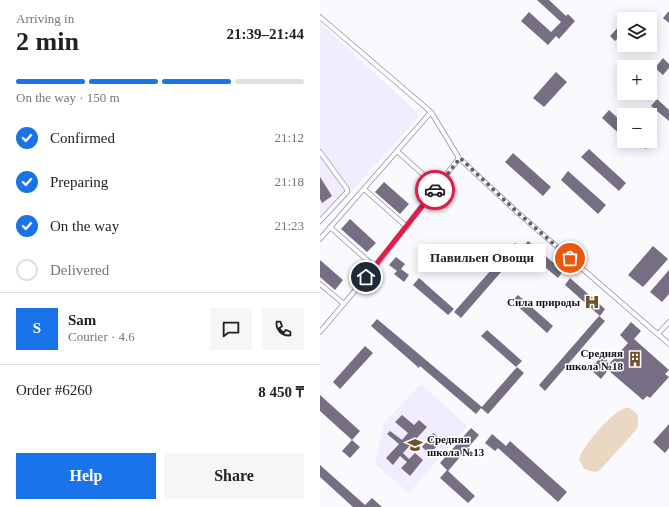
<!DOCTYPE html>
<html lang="en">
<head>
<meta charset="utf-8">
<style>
	body { margin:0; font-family:"Times New Roman",serif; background:#f6f6f6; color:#222; height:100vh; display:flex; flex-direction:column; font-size:15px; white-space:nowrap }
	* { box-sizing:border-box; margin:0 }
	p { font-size:13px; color:#767676 }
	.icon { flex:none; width:22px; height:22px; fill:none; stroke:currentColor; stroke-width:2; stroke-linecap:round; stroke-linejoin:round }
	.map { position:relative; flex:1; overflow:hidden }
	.drawer { display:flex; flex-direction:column; background:#fff; width:320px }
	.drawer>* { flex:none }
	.buttons { position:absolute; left:297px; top:12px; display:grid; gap:8px }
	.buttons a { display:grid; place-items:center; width:40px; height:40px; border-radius:0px; background:#fff; box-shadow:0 2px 10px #0003; font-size:20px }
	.pin { position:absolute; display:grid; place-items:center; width:34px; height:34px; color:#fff; margin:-17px; border:2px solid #fff; border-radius:50%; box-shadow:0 1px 4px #0007 }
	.courier { position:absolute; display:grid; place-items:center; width:40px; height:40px; margin:-20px; border:3px solid #e11d48; border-radius:50%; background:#fff; color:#222; box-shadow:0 1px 5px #0007 }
	.bubble { position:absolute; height:28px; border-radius:0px; background:#fff; box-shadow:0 2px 10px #0003; font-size:13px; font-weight:700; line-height:28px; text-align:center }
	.summary em { font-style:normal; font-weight:700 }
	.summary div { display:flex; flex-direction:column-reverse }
	.summary { display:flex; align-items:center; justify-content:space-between; height:68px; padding:0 16px }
	h1 { font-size:26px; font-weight:700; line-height:30px }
	.bar { display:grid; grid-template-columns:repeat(4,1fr); gap:6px 4px; align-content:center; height:48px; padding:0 16px }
	.bar i { height:5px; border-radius:3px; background:#e0e0e0 }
	.bar .active { background:#1a73e8 }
	.bar p { grid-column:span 4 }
	.line { display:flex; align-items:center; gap:10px; padding:0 16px; border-top:1px solid #e0e0e0 }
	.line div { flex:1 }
	.round { display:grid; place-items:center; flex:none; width:42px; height:42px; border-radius:0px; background:#f6f6f6 }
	ol { padding:0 16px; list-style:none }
	li { display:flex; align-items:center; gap:12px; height:44px }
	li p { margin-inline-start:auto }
	li .icon { padding:4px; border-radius:50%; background:#1a73e8; color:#fff; stroke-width:4 }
	li:last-child { color:#767676 }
	li i { width:22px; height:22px; border:2px solid #e0e0e0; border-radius:50% }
	.button { display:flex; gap:8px; margin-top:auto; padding:8px 16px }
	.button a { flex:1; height:46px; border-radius:0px; background:#1a73e8; color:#fff; font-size:16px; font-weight:700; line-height:46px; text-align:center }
	.button a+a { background:#f6f6f6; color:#222 }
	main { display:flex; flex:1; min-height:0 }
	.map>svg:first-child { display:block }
</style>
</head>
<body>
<main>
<section class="drawer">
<div class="summary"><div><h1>2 min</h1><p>Arriving in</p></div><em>21:39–21:44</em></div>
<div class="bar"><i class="active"></i><i class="active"></i><i class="active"></i><i></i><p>On the way · 150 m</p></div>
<ol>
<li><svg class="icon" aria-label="check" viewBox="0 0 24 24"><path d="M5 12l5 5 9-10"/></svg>Confirmed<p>21:12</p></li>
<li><svg class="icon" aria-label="check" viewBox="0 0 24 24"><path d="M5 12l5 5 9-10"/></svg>Preparing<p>21:18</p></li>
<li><svg class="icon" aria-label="check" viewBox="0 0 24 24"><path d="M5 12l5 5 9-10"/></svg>On the way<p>21:23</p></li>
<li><i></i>Delivered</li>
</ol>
<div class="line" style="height:72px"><b class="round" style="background:#1a73e8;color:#fff">S</b><div><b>Sam</b><p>Courier · 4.6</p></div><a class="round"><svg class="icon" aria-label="chat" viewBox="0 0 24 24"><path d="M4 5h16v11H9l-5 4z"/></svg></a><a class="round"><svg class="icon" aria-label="phone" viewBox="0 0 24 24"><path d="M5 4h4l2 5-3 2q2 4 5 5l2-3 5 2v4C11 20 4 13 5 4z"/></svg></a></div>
<div class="line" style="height:52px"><div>Order #6260</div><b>8 450 ₸</b></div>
<div class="button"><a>Help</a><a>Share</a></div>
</section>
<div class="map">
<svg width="349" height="507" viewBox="0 0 349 507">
	<rect width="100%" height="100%" fill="#faf9fe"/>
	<path fill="#f1ecfe" d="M0,23L100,115L0,227Z
		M101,384L147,426L89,493L55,464L64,423Z"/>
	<path fill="#ead8c3" d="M305,408H310L318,415V425L316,430L279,471L274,472L264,469L259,459C261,448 293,411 305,408Z"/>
	<path fill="#766f84" d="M217,0H229L246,16L248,14L255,21L239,39L236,36L228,45L201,21L209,12L231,32L241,22Z
		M349,11V23L343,18Z
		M311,14L316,19H306Z
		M304,21V32L295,41L290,36Z
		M343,58L349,64V68L343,75L335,68Z
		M236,72L247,82L224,107L213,98Z
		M337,99L349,110V121L331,106Z
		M289,110L304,124V138L282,118Z
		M317,141H332L326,149Z
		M269,149L306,183L299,191L261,157Z
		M193,153L231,187L223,196L185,162Z
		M248,171L286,205L278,214L241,180Z
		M0,177L12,196L2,203L0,199Z
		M64,182L89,204L80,214L55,192Z
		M30,219L56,243L47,252L21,229Z
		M208,241L243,271L238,278L202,248Z
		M195,243L202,248L141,318L134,312Z
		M333,246L348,259L323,287L308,275Z
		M76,257L85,264L81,269L89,275L84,282L74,274L77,271L69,265Z
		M0,260L23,280L15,290L0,277Z
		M349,270V294L342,302L330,292Z
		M99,278L134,309L128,315L93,285Z
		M250,278L285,309L280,316L245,285Z
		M198,295L233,326L227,333L192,301Z
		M279,316L285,321L225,391L219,385Z
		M57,319L162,407L156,414L100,366L99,368L51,326Z
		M311,322L321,331L314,339L349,370L345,374L349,377L330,398L327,396L323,400L288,370L281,379L270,369L282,356L290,363L308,343L300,335Z
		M167,330L202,361L196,367L161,336Z
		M45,346L53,353L20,389L13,382Z
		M197,367L204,373L168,414L161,408Z
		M0,395L40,431L32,440L0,411Z
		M82,415L94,425L99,420L107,427L83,453L89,459L95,453L103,460L90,476L81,468L87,462L80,456L73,465L66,458L79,444L67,434L70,431L82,440L88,433L75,422Z
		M349,424V448L345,453L333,442Z
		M151,428L159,435L128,471L120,463Z
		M113,433L122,440L110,454L102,447Z
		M172,434L186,446L190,441L247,492L238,502L178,448L175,451L165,443Z
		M32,440L40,447L30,458L22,451Z
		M0,465L45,505L52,498L62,507H33L0,477Z
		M127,470L155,496L148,503L120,478Z"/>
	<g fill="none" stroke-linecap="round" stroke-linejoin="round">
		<g stroke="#9790a6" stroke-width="5.5">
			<path id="street" d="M0,17L111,112L139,158L197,212L349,344
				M77,151L117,187
				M0,152L27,189V192L0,221
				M44,189L87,227
				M10,227L55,267
				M0,239L111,112
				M0,284L24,304
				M0,332L55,267L139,158
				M338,334L349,322"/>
		</g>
		<use href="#street" stroke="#fff" stroke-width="4"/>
	</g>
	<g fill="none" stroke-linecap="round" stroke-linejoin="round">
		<path stroke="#616066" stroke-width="4" stroke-dasharray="0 7.2" d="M115,190L140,158L197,212L250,258"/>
		<path stroke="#e11d48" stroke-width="5" d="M46,277L115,190"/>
	</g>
	<defs>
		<g id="hospital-bare" transform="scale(1.2)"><path d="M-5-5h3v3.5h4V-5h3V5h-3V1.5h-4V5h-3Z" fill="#725329" stroke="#fff" stroke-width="2.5" paint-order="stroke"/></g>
		<g id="building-bare" transform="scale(1.2)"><path d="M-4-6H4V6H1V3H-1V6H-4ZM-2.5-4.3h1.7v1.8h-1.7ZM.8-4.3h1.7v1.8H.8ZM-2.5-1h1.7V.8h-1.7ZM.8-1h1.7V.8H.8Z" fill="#725329" stroke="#fff" stroke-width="2.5" paint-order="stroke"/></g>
		<g id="school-bare" transform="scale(1.2)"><path d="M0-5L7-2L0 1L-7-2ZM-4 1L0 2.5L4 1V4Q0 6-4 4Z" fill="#725329" stroke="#fff" stroke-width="2.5" paint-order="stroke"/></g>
	</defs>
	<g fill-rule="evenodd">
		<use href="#hospital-bare" x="272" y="302"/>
		<use href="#building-bare" x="315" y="359"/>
		<use href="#school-bare" x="95" y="445"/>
	</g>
	<g text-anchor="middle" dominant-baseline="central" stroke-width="3" stroke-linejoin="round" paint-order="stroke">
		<g font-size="11" font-weight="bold" fill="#0f0d14" stroke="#fff" text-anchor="end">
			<text x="260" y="302">Сила природы</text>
			<text x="303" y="353">Средняя<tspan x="303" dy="13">школа №18</tspan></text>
			<text x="107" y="439" text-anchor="start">Средняя<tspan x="107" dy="13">школа №13</tspan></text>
		</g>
	</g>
</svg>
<div class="buttons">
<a><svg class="icon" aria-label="layers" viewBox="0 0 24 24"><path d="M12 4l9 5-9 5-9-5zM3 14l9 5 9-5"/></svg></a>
<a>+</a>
<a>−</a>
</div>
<div class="pin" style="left:250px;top:258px;background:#ea580c"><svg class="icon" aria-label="bag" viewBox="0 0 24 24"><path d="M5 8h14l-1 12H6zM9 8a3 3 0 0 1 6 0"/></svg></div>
<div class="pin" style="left:46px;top:277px;background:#1f2937"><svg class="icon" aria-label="home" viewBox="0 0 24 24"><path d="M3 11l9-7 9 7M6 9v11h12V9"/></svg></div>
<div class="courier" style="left:115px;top:190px"><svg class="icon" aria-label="car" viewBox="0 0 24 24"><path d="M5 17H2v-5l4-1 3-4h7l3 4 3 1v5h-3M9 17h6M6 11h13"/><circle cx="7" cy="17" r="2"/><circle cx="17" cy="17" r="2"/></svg></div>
<div class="bubble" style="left:98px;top:244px;width:128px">Павильен Овощи</div>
</div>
</main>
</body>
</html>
